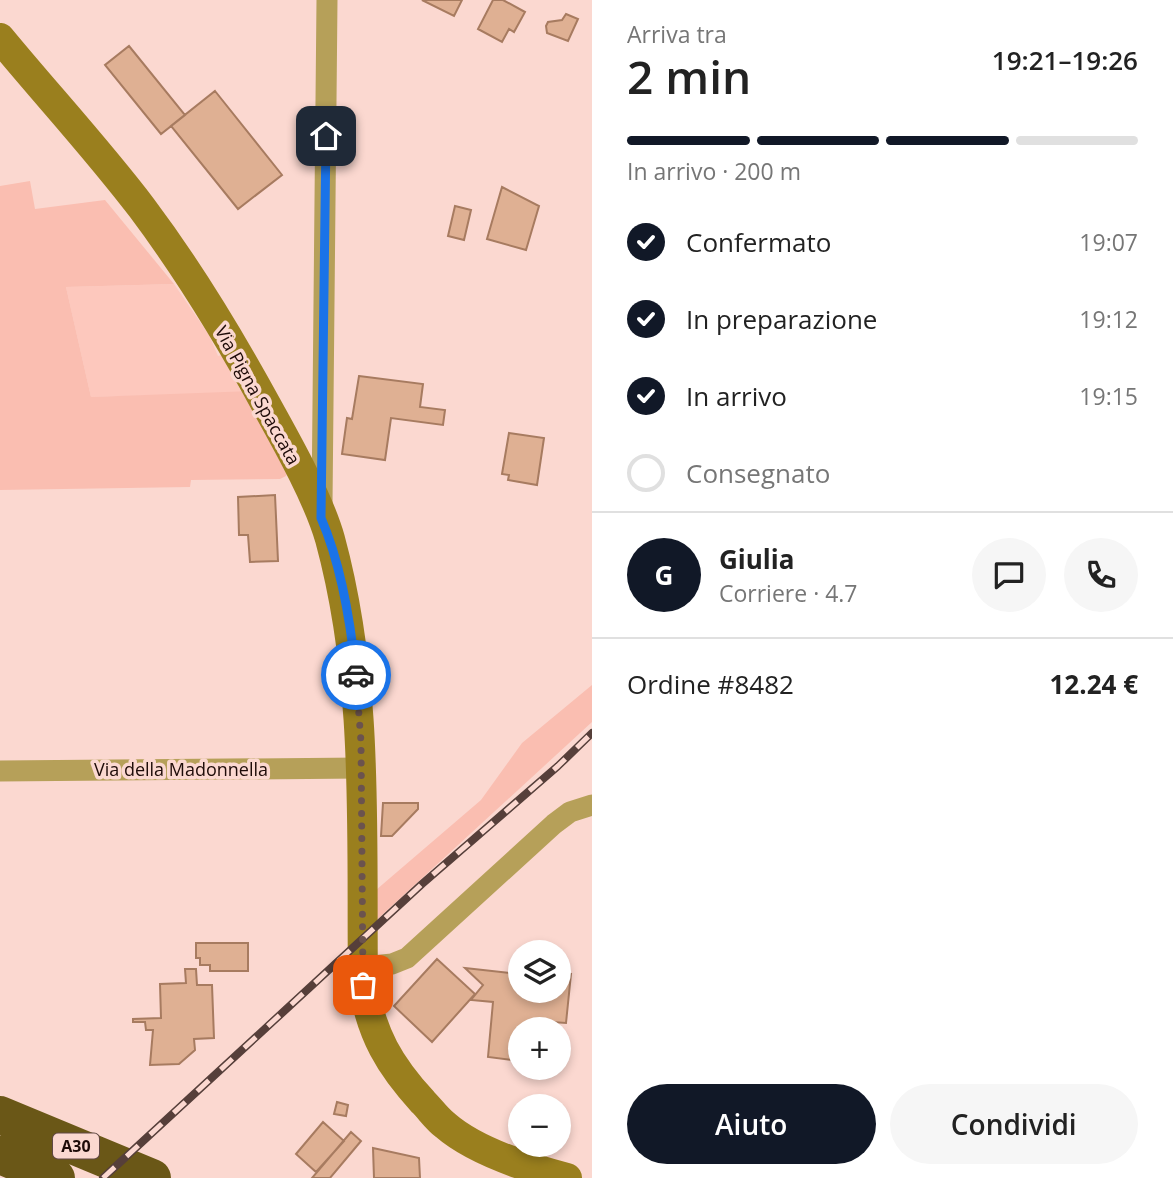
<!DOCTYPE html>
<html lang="it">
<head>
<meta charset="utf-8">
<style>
	body { margin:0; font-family:"Open Sans",sans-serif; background:#f6f6f6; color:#222; height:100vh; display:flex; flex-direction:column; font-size:26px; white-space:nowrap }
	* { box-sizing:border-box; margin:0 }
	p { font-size:23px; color:#767676 }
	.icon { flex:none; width:38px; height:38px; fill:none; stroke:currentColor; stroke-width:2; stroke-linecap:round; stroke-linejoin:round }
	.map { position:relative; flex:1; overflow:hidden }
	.drawer { display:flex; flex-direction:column; background:#fff; width:581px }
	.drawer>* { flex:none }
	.fabs { position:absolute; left:508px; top:940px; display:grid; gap:14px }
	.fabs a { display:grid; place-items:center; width:63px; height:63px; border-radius:50%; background:#fff; box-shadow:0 4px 10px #0003; font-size:35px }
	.pin { position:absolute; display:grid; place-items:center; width:60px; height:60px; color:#fff; margin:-30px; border-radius:14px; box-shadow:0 4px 10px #0006 }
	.courier { position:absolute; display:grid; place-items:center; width:70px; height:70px; margin:-35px; border:5px solid #1a73e8; border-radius:50%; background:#fff; color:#222; box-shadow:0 2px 9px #0007 }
	.head em { font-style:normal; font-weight:600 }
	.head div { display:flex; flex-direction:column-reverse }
	.head { display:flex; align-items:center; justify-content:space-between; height:119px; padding:0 35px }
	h1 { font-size:46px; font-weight:600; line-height:52px }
	.bar { display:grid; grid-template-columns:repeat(4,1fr); gap:10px 7px; align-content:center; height:84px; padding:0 35px }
	.bar i { height:9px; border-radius:5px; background:#e0e0e0 }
	.bar .active { background:#111827 }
	.bar p { grid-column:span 4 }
	.line { display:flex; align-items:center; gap:18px; padding:0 35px; border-top:2px solid #e0e0e0 }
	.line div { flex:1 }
	.round { display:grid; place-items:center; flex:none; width:74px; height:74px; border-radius:37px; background:#f6f6f6 }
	ol { padding:0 35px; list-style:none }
	li { display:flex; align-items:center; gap:21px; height:77px }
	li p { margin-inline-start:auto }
	li .icon { padding:7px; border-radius:50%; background:#111827; color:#fff; stroke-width:4 }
	li:last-child { color:#767676 }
	li i { width:38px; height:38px; border:4px solid #e0e0e0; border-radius:50% }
	.cta { display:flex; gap:14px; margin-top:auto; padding:14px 35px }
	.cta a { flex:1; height:80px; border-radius:42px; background:#111827; color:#fff; font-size:28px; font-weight:600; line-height:80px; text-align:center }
	.cta a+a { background:#f6f6f6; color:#222 }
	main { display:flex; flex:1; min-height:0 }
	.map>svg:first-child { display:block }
</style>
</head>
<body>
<main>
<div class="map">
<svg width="592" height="1178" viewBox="0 0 592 1178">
	<rect width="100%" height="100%" fill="#fbd8d0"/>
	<path fill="#fdc8bd" d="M174,284L209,335L218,356L222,355L242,393L91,397L66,287Z"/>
	<path fill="#fabeb1" d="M30,181L35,209L105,200L174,284L66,287L91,397L252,391L288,471L286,476L280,479L191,480L190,487L0,490V186Z
		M592,685V722L370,926L369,896L481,800L522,743Z"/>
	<path fill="#dfb093" stroke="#a77b60" stroke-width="2" d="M422,0H462L454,16Z
		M493,0H503L525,12L514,32L509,29L502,42L478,29Z
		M566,14L578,19L568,41L547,33L546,26L548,22L562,20Z
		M129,46L185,115L161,134L105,65Z
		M215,91L282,175L238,209L171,126Z
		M502,187L539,206L526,250L487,239Z
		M455,206L471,210L464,240L448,236Z
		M359,376L423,384L420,407L445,410L443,425L391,418L385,460L342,454L347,418L352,419Z
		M509,433L544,438L537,485L508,480L509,475L502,474Z
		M275,495L278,561L250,562L248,535H239L238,497Z
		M383,803H418V809L392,836H381Z
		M196,943H248V971H210V965H200V958H196Z
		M437,959L475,994L432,1042L394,1006Z
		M465,968L520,974V990L559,994L561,973L571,974L566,1023L552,1022L551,1029H520V1061L488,1057L493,1002L471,1000L483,985Z
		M185,969H196L197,985H212L214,1038L194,1039L195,1050L179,1064L150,1065L153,1030H146L145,1022H133V1019L161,1018L160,984L186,983Z
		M337,1102L348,1105L346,1116L334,1114Z
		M323,1122L344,1141L316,1172L296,1154Z
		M351,1132L361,1141L330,1178H312Z
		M373,1148L419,1158L420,1178H374Z"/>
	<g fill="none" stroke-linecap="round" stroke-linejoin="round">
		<path stroke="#b6a059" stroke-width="21" d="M322,505L327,0
			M0,771L361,768
			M363,967L392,964L407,958L554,824L570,812L592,805"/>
		<path stroke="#9a7f1e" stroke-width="30" d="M0,38C47,95 98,150 142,208C190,272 231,340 269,410C289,446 319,500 330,539C370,686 361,834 363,985C372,1035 389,1065 423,1102C430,1109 437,1119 445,1125C476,1152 528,1168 567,1178"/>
		<path stroke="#6a5717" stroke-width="38" d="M0,1115L152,1178
			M0,1155L56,1178"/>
		<g stroke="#563f3a" stroke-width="8">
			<path id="rail" d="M103,1178L422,884L558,766L592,733"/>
		</g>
		<use href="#rail" stroke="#fbd8d0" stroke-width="5" stroke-dasharray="16" stroke-linecap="butt"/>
	</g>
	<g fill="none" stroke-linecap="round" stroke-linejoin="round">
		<path stroke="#6b534e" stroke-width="7" stroke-dasharray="0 12.6" d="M356,675L361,742L363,985"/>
		<path stroke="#1a73e8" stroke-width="9" d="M326,136L321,518C341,564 351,625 356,675"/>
	</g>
	<g text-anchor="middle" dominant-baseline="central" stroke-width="7" stroke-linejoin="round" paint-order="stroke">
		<rect fill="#fbd8d0" stroke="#604844" stroke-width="2" x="53" y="1133.5" width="46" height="25" rx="5"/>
		<g font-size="16" font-weight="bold" fill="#1e0b08">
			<text x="76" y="1146">A30</text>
		</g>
		<g font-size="18" fill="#1e0b08" stroke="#fbd8d0">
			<text transform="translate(258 395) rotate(61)">Via Pigna Spaccata</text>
			<text x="181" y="769">Via della Madonnella</text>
		</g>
	</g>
</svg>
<div class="fabs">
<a><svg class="icon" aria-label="layers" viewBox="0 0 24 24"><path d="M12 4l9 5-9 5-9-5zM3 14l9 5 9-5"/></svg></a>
<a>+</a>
<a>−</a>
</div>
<div class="pin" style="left:363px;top:985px;background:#ea580c"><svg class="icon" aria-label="bag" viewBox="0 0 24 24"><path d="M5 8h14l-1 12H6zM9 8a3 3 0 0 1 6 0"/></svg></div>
<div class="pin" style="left:326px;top:136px;background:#1f2937"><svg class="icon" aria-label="home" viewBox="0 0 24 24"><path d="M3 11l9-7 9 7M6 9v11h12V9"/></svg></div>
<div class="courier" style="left:356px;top:675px"><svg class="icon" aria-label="car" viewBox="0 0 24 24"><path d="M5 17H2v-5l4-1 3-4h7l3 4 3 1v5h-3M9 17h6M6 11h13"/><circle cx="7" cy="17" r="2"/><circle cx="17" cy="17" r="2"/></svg></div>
</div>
<section class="drawer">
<div class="head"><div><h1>2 min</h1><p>Arriva tra</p></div><em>19:21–19:26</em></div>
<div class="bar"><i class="active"></i><i class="active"></i><i class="active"></i><i></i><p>In arrivo · 200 m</p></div>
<ol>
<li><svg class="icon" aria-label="check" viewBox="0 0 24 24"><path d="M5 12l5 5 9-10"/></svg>Confermato<p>19:07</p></li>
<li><svg class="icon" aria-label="check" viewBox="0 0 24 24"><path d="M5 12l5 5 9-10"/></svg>In preparazione<p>19:12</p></li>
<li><svg class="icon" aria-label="check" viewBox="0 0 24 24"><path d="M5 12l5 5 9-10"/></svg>In arrivo<p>19:15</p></li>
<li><i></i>Consegnato</li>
</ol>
<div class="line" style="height:126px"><b class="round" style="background:#111827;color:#fff">G</b><div><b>Giulia</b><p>Corriere · 4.7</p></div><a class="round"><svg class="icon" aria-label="chat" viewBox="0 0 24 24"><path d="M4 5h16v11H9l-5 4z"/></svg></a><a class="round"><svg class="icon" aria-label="phone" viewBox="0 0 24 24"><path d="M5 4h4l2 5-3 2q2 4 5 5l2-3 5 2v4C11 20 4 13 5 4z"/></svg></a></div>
<div class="line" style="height:91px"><div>Ordine #8482</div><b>12.24 €</b></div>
<div class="cta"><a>Aiuto</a><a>Condividi</a></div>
</section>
</main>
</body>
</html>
